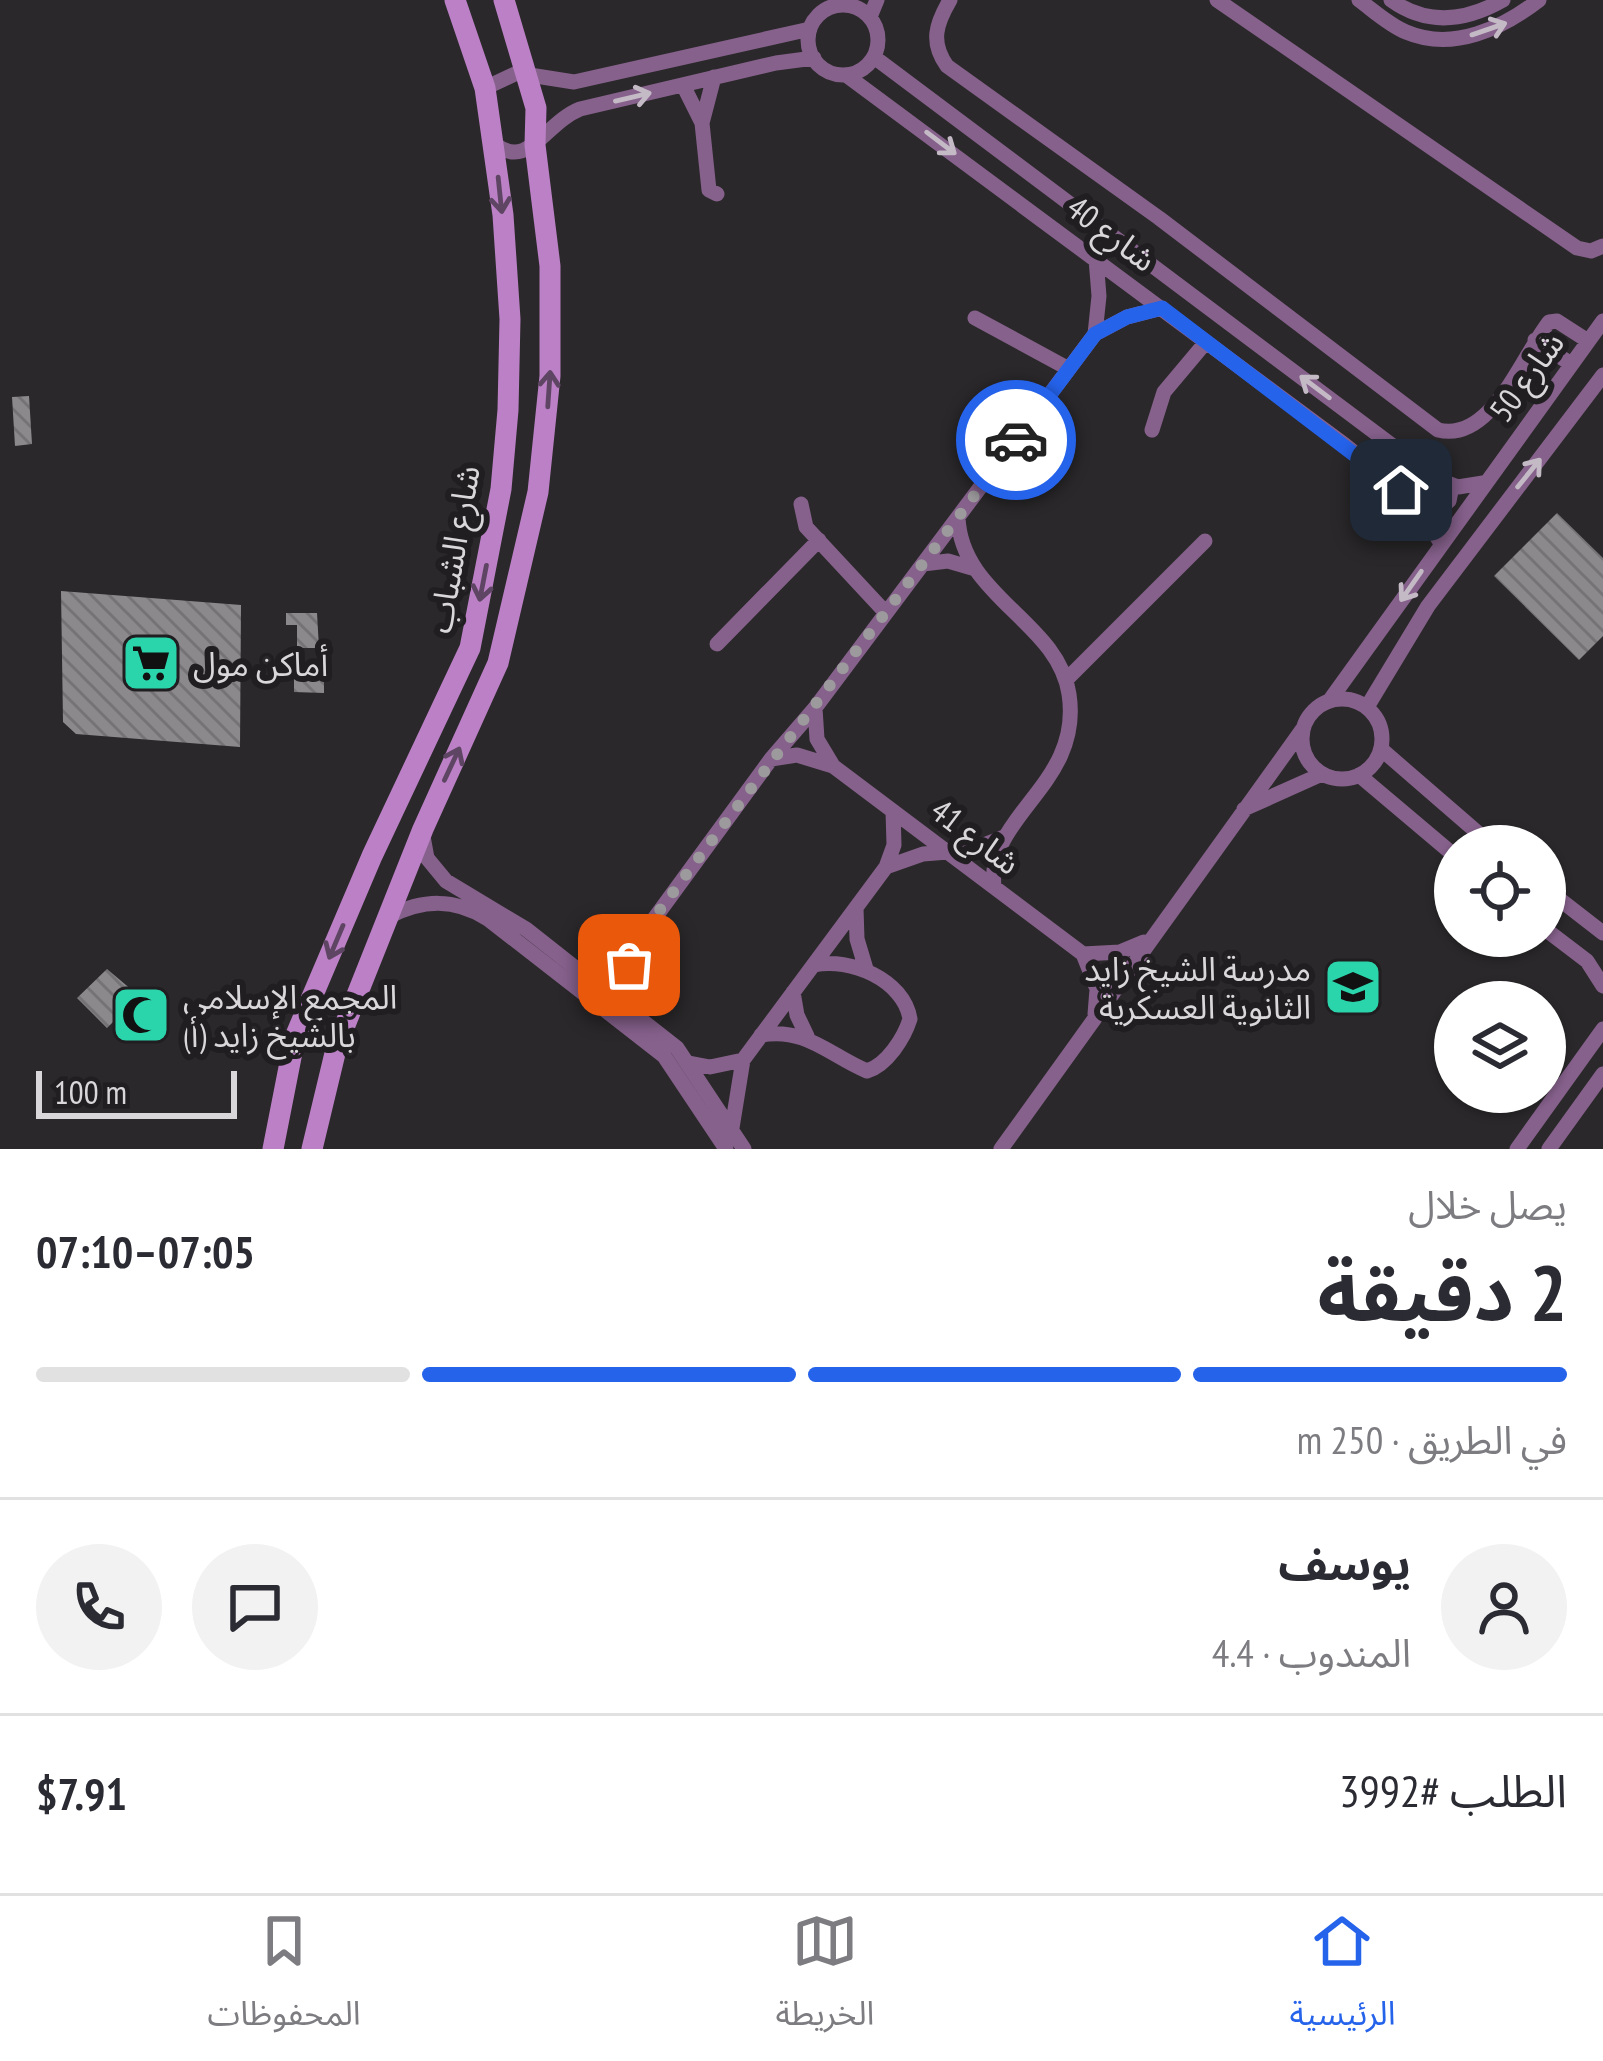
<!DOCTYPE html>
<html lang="ar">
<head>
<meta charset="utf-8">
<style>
	body { margin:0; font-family:"PT Sans Narrow","Noto Sans Arabic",sans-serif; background:#f2f2f3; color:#2b2b33; direction:rtl; height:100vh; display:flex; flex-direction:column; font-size:45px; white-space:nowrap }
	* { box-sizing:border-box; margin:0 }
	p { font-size:39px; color:#7c7c81 }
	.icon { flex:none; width:66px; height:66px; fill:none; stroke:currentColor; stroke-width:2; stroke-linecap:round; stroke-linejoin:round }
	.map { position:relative; height:1149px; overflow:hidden; direction:ltr }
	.details { display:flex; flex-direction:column; background:#fff; flex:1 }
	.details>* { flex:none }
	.tools { position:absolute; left:1434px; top:825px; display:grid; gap:24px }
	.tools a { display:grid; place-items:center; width:132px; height:132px; border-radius:50%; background:#fff; box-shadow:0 3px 9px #0004; font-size:60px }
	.scale { position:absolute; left:36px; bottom:30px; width:201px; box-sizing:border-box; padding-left:12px; border:6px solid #d9d7d9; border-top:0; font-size:33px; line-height:42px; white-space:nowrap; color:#d9d7d9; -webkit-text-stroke:9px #201e21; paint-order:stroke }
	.pin { position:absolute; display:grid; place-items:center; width:102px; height:102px; color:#fff; margin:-51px; border-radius:24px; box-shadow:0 6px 18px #0006 }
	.courier { position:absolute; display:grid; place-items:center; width:120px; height:120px; margin:-60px; border:9px solid #2563eb; border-radius:50%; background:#fff; color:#222; box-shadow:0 3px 15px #0007 }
	.headline em { font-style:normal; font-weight:700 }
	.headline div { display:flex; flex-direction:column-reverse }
	.headline { display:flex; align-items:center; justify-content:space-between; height:204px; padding:0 36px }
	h1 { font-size:78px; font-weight:700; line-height:90px }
	.bar { display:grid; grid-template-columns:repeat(4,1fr); gap:18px 12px; align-content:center; height:144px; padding:0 36px }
	.bar i { height:15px; border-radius:9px; background:#e1e1e2 }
	.bar .active { background:#2563eb }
	.bar p { grid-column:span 4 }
	.line { display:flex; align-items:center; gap:30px; padding:0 36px; border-top:3px solid #e1e1e2 }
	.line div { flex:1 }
	.round { display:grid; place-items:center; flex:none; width:126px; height:126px; border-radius:63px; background:#f2f2f3 }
	.dock { display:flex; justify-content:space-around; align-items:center; height:168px; border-top:3px solid #e1e1e2; background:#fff; font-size:33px; color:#7c7c81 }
	.dock a { display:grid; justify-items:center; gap:6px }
	.dock .active { color:#2563eb }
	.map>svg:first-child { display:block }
</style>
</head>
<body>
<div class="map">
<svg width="1603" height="1149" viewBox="0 0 1603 1149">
	<defs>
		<pattern id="building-back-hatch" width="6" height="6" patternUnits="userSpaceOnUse" patternTransform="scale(3)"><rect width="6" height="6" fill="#8c898d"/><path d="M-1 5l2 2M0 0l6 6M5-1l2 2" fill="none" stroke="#767376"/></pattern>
	</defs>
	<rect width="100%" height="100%" fill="#2a282a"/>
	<path fill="url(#building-back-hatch)" d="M29,396L32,444L15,446L12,397Z
		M1557,513L1603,558V636L1579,660L1494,576Z
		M61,591L241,605L240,747L76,734L63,722Z
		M286,613H317L319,648H297V625H286Z
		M294,679L324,680V693L294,692Z
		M107,969L139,996L107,1028L77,998Z"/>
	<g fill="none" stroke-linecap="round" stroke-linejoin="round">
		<path stroke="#86618c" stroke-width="15" d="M950,0C936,24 930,42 947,66L1159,218L1438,430C1491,443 1521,358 1549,322L1557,321L1588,341
			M1217,0L1577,248L1591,251L1603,246
			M1359,0C1374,11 1389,25 1406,32C1453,52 1503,28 1539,0
			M1391,0C1427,26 1466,21 1503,0
			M808 40a35 35 0 1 1 70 0a35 35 0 1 1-70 0Z
			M870,17L877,0
			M874,57L1437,479L1458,487L1483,483
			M846,75L1345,445L1411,498L1441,543
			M714,77L702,123L709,190L717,194
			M683,85L702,123
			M485,88L517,73L574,82L810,29
			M495,144C528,171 545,123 580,109L776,63L814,58
			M975,318L1069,369
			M1095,334L1099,296L1096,259
			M1535,340L1571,364
			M1152,430L1164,392L1206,342
			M801,504L806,527L886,613
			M1425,515L1449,501L1452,486
			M958,517C961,597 1058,621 1069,694C1083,785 986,814 994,887
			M923,564L948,561L972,568
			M717,644L819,540
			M1066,680L1205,541
			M1302 739a40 40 0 1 1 80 0a40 40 0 1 1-80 0Z
			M1330,700L1603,321
			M1367,707L1428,606L1603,375
			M815,708L817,739L832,764
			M1381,749L1493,846
			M771,759L797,755L833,766L1083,954L1097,989L1095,1014
			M1359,775L1455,856
			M1244,809L1322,774
			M423,836L427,858L446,881L526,929L677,1048L744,1149
			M954,857L1004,837
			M886,867L923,854L948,852
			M1545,888L1603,933
			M856,908L857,939L866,969
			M388,917C423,899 454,898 488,919L664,1056L726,1149
			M1545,929L1587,961L1603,986
			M1083,954L1120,952L1144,942
			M583,972L635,945L771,759L815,708L1095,334L1127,317L1162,308
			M793,992L797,1015L807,1036
			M625,1006L635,945
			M761,1035C806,1027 829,1055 867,1071C887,1065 904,1038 910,1019C904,980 850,957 814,965
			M689,1063L710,1067L743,1060
			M731,1134L743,1060L886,867L894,845L893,811
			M1001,1149L1302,730
			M1517,1149L1603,1029
			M1549,1149L1603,1074"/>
		<path stroke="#bb80c5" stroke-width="21" d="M273,1149L295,1037L372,856L470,648L501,489L508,410L510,319L503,215L485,88L455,0
			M312,1149L337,1045L423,829L498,663L538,492L550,376V266L535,145L536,108L504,0"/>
	</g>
	<defs><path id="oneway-shaft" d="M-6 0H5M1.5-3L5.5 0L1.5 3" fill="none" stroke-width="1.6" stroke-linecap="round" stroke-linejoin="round" transform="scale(3)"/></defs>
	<g stroke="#c4bac6">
		<use href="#oneway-shaft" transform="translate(1489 29) rotate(-19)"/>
		<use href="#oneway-shaft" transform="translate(633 97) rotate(-13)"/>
		<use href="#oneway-shaft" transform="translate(941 143) rotate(37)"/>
		<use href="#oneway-shaft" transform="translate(1315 387) rotate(-143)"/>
		<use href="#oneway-shaft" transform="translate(1529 473) rotate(-51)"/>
		<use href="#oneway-shaft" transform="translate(1411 586) rotate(125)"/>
	</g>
	<g stroke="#5e4563">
		<use href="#oneway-shaft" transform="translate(500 195) rotate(84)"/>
		<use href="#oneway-shaft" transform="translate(549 389) rotate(-86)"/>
		<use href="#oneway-shaft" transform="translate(483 583) rotate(101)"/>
		<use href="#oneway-shaft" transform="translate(452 764) rotate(-65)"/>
		<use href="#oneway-shaft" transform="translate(336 942) rotate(113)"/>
	</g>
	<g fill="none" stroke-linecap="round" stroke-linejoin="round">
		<path stroke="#9c9a9c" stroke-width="12" stroke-dasharray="0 21.6" d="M629,965L634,945C759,775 890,609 1016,440"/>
		<path stroke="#2563eb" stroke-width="15" d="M1016,440L1095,334L1127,317L1162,308L1401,490"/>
	</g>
	<defs>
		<g id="supermarket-square" transform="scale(3)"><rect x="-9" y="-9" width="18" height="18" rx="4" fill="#2ad5ac" stroke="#201e21"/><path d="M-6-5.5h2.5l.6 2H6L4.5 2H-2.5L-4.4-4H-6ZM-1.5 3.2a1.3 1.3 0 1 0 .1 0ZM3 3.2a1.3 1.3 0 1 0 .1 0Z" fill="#111"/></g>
		<g id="school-square" transform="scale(3)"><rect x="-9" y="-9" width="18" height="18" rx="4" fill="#2ad5ac" stroke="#201e21"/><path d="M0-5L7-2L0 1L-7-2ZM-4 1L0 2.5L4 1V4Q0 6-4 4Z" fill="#111"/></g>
		<g id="mosque-square" transform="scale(3)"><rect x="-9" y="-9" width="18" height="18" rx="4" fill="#2ad5ac" stroke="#201e21"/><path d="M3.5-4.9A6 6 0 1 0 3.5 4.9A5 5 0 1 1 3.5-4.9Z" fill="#111"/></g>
	</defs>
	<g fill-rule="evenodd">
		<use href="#supermarket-square" x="151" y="663"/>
		<use href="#school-square" x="1353" y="987"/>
		<use href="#mosque-square" x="141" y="1015"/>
	</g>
	<g text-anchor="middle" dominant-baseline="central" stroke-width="12" stroke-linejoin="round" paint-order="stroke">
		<g font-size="33" fill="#d9d7d9" stroke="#201e21">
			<text transform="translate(1112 233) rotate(37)">شارع 40</text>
			<text transform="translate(1526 376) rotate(-54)">شارع 50</text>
			<text transform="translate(453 549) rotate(-80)">شارع الشباب</text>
			<text transform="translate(976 836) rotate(37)">شارع 41</text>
		</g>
		<g font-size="33" fill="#d9d7d9" stroke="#201e21" text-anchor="start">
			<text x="193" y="663">أماكن مول</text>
			<text x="1311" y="968" text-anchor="end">مدرسة الشيخ زايد<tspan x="1311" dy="38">الثانوية العسكرية</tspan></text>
			<text x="183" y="996">المجمع الإسلامي<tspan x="183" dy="38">(أ) بالشيخ زايد</tspan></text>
		</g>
	</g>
</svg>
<div class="tools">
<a><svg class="icon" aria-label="locate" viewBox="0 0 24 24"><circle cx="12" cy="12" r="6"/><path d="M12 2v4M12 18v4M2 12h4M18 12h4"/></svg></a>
<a><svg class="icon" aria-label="layers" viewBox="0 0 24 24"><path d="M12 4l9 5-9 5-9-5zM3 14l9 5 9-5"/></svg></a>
</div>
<div class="scale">100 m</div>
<div class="pin" style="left:629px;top:965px;background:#ea580c"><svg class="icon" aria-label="bag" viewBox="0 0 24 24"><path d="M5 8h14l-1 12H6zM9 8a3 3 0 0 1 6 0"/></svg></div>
<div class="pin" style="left:1401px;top:490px;background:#1f2937"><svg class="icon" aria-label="home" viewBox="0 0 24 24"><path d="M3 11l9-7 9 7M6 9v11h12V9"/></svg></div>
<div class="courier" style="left:1016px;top:440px"><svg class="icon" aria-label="car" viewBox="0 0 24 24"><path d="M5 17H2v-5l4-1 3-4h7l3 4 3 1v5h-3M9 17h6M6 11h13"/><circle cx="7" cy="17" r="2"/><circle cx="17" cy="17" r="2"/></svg></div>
</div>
<section class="details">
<div class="headline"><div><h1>2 دقيقة</h1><p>يصل خلال</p></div><em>07:05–07:10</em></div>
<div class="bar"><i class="active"></i><i class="active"></i><i class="active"></i><i></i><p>في الطريق · 250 m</p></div>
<div class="line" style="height:216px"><a class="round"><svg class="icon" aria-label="person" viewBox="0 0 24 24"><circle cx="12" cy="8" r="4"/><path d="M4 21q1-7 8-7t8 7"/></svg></a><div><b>يوسف</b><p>المندوب · 4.4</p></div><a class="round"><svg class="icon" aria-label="chat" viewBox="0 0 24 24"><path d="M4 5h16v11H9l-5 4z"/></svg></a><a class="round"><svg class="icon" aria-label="phone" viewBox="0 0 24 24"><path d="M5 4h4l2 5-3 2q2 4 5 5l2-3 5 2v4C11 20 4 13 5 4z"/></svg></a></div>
<div class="line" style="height:156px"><div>الطلب #3992</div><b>$7.91</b></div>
</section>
<nav class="dock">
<a class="active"><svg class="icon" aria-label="home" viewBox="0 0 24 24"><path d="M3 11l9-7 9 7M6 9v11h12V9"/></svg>الرئيسية</a>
<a><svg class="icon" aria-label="map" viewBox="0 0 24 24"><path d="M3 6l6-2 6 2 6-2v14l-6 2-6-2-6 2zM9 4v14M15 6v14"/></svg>الخريطة</a>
<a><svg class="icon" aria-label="saved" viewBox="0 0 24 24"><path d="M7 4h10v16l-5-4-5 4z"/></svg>المحفوظات</a>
</nav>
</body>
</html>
